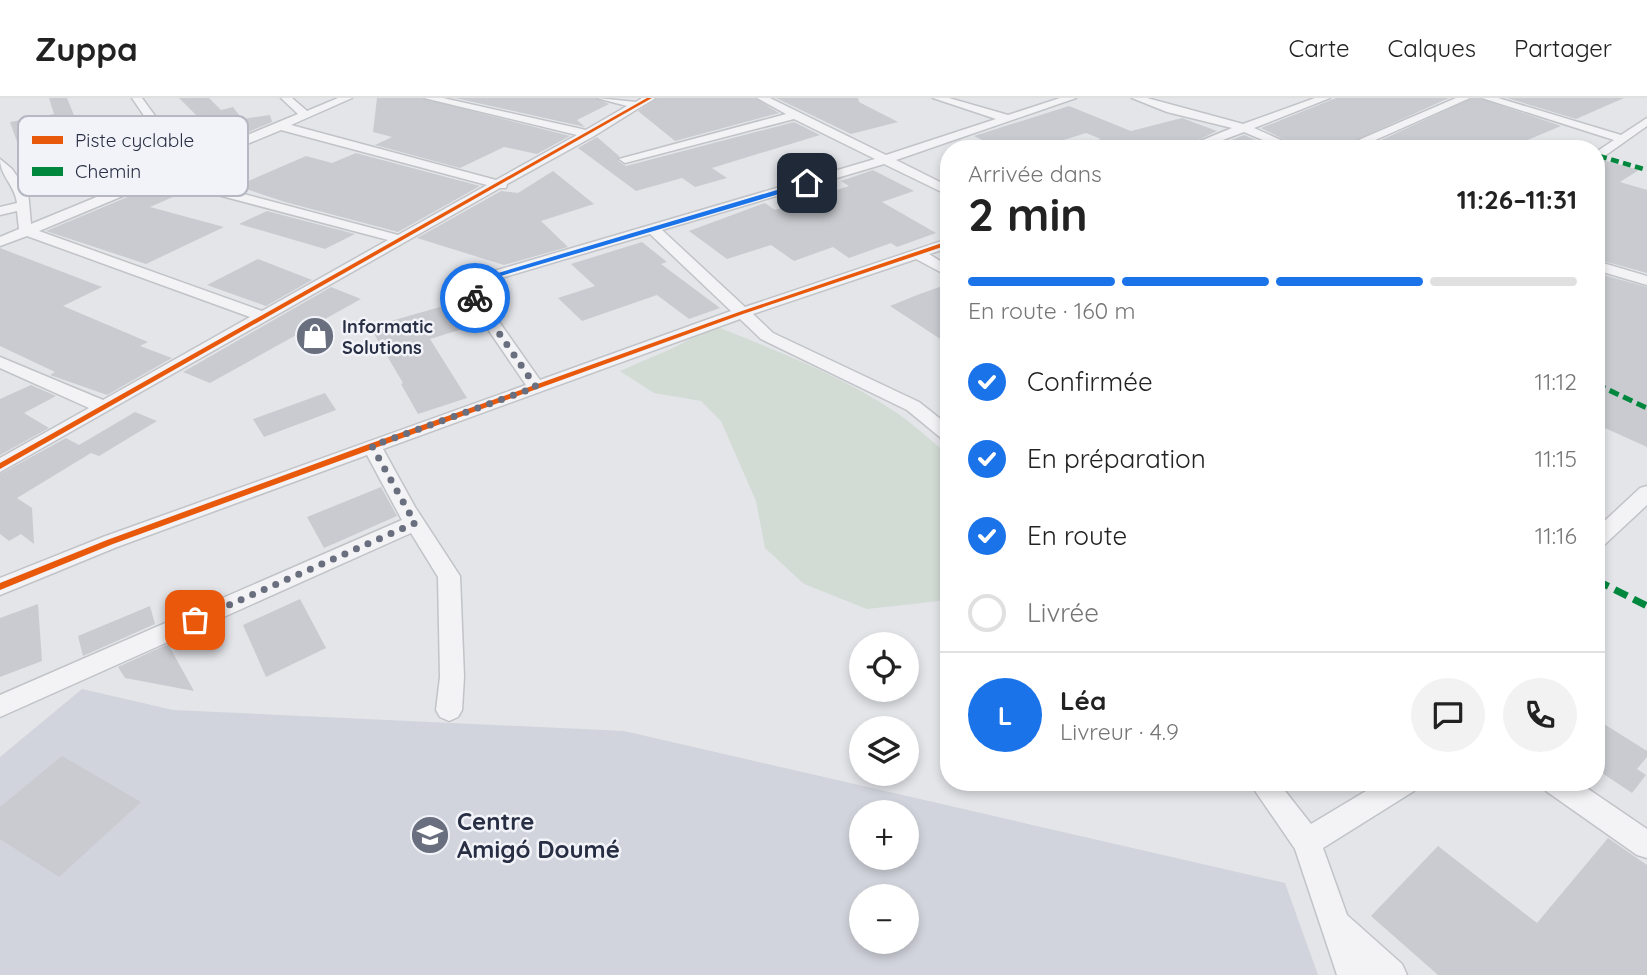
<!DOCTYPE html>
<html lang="fr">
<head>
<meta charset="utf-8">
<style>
	body { margin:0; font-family:Quicksand,sans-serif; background:#f2f2f2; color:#222; height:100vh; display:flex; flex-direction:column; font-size:26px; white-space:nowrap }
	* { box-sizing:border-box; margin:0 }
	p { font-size:23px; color:#767676 }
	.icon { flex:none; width:38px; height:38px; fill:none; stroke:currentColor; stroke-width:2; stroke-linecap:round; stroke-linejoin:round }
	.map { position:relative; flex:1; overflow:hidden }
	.panel { position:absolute; left:940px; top:42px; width:665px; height:651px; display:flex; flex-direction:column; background:#fff; border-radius:28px; box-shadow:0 4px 10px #0003 }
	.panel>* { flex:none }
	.tools { position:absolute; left:849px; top:534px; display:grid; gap:14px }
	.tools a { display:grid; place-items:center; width:70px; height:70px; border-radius:50%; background:#fff; box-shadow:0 4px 10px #0003; font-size:35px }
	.pin { position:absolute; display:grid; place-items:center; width:60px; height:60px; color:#fff; margin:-30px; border-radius:14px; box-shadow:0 4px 10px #0006 }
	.courier { position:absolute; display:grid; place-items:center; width:70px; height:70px; margin:-35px; border:5px solid #1a73e8; border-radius:50%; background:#fff; color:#222; box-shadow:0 2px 9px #0007 }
	.overview em { font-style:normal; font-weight:800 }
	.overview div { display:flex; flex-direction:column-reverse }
	.overview { display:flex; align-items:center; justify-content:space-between; height:119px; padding:0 28px }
	h1 { font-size:46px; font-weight:800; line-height:52px }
	.bar { display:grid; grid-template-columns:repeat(4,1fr); gap:10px 7px; align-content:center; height:84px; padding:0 28px }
	.bar i { height:9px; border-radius:5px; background:#e0e0e0 }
	.bar .on { background:#1a73e8 }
	.bar p { grid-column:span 4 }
	.line { display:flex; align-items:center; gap:18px; padding:0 28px; border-top:2px solid #e0e0e0 }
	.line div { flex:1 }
	.round { display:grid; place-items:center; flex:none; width:74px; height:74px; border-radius:37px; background:#f2f2f2 }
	ol { padding:0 28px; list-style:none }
	li { display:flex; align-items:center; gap:21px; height:77px }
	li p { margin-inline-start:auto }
	li .icon { padding:7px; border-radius:50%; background:#1a73e8; color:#fff; stroke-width:4 }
	li:last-child { color:#767676 }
	li i { width:38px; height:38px; border:4px solid #e0e0e0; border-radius:50% }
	header { display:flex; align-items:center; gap:42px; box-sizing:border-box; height:98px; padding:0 35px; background:#fff; border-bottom:2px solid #e0e0e0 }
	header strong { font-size:33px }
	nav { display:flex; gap:38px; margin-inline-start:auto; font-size:24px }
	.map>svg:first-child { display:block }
</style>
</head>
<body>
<header>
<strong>Zuppa</strong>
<nav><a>Carte</a><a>Calques</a><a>Partager</a></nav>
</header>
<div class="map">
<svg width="1647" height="877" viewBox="0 0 1647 877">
	<rect width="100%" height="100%" fill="#e3e5e9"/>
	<path fill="#d1d4dc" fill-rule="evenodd" d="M82,591L173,612L624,633L1285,785L1318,877H0V659ZM861,714H906V760H861ZM861,798H906V844H861Z"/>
	<path fill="#d2dcd4" d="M715,228C777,253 838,276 894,313C913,326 931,342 948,357V502L867,511L804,486L765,450L756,403L721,323L701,303L654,295L620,273L673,250Z"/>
	<path fill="#c9cbd0" d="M49,0H67L84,42L146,30L166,68L131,82L82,67L73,69L65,46L21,55L10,24L54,16Z
		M179,0H209L221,12L233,9L242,21L270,17L272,24L202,53L191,31L207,28Z
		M377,0H421L570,38L537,56L504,49L460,70L375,47L392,39L373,34Z
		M455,0H595L609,6L577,22L585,29Z
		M657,0H755L779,15L675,43L638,13Z
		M776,0H858L859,4L898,24L851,36Z
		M1336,0H1449L1336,51H1303L1261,30Z
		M1472,0H1479L1561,28L1523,44L1515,42L1514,51H1362Z
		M1507,0H1624L1576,21Z
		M1069,8L1131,33L1182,20L1217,33L1179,51H1092L1091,44L1101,41L1086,35L1035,51H1000L974,38Z
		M794,24L820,37L712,70L727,80L695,89L682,80L636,93L578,50L597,39L619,58L618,63L626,68Z
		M1244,37L1277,51H1207L1234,41Z
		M356,55L480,88L398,134L285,104L237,88L306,58L332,65Z
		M1603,62L1639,72L1620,84L1647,92V175L1596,161V67Z
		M873,72L914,93L882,104L936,135L897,149L891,145L849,160L833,149L794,163L771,147L727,161L689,133L765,105L775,112L849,88L841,83Z
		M553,73L594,106L541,123L568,149L504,167L417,140L501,93L518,95Z
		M161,85L189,92L150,109L224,129L146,166L46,133Z
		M267,113L355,136L325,151L239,126Z
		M642,144L667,164L661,166L720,210L689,221L657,197L582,223L558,200L595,188L571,166Z
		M0,150L102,189L63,208L148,244L140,248L172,260L107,297L50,277L55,274L0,248Z
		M258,161L312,182L266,208L207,187Z
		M1596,175L1647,189V349L1596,326Z
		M948,186V246L890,208L917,197Z
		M331,189L361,201L210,285L183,274Z
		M454,205L472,228L430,241L467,300L418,316L401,286L403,285L370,229Z
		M31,287L56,298L24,315L49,330L0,357V301Z
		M325,295L336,312L264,339L253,321Z
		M135,314L157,323L99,358L91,355L17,400L32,410L34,446L21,436L9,443L0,436V376L66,340L79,347Z
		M381,389L397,418L324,450L307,419Z
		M300,501L326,550L266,579L243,527Z
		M38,506L42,563L0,579V520Z
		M150,508L155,526L83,558L78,538Z
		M168,546L194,593L125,580L118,569Z
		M1596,621L1647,653V659L1637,671L1646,677L1632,695L1596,671Z
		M62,658L141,704L59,779L0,741V709Z
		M1608,740L1647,767V877H1438L1371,818L1438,748L1537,825Z"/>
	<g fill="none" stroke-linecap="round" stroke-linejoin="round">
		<g stroke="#c1c3c7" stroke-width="3">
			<path id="street" d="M132,0H142L187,62L298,16L281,0H292L307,13L338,0H352L291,27L496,82L577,37L424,0H443L586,32L627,8L597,0L636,4L642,0H655L594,38L507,86L506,90H500L0,374V360L89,310L0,270V259L103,302L250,219L27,138L0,148V139L19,131L17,113L0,117V109L17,105C15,87 0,78 0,61L12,71L28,94L31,126L177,66ZM281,32L487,87L398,137L172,77ZM161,82L388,142L262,213L39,133Z
				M757,0H770L886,57L996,21L933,0H949L1008,17L1060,0H1076L896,62L948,88V97L884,66L662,132L745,209L948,141V150L929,156L948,168V178L916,161L753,216L773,235L919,304L948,327V342L941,340L907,312L761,241L740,221L383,351L415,409L460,478L464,579L462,612L458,619L449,623L440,619L436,612L440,579L438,479L411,435L0,619V597L402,422L367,357L117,449L0,497V480L103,439L526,287L457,186L460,183L875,61L794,21L625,65L619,61L786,16ZM650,136L731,213L540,282L474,188Z
				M1132,0H1147L1243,26L1315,0H1330L1254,30L1301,51H1284L1244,34L1199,51H1181L1232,30L1167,14Z
				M1456,0H1470L1355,51H1338Z
				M1482,0H1498L1621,37L1647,20V28L1596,64V54L1614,42Z
				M1596,163L1647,178V187L1596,172Z
				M1647,388V407L1603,448L1596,450V431L1640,390Z
				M1249,684H1278L1311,726L1381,684H1418L1414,693L1323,750L1347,817L1402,866L1407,877H1337L1295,751Z
				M1542,684H1578L1647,731V760L1637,757L1546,693Z"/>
		</g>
		<use href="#street" fill="#f3f3f5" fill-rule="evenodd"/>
		<path stroke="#00873e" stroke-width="4.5" stroke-dasharray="8 4.5" stroke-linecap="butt" d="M1599,58L1647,72"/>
		<path stroke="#00873e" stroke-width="5" stroke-dasharray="10 5" stroke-linecap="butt" d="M1596,286L1647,310"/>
		<path stroke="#00873e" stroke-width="7" stroke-dasharray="14 7" stroke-linecap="butt" d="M1596,482L1647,508"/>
		<g stroke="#f1f3f8" stroke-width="4">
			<path id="cycleway" d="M647,0H652L0,371V365Z
				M948,143V147L743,216L375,350L113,446L0,492V485L107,442L369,346L739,214Z"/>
		</g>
		<use href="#cycleway" fill="#e8590c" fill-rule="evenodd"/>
	</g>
	<path fill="#1a73e8" d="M807,83L810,87L470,187L478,202H472L461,186Z"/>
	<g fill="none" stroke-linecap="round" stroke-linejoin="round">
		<path stroke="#696f7e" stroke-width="7" stroke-dasharray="0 12.6" d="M195,522L415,425L372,348L536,289L475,200"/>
	</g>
	<defs>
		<g id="shop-disc" transform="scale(2.0125)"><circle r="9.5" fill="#696f7e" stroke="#f1f3f8"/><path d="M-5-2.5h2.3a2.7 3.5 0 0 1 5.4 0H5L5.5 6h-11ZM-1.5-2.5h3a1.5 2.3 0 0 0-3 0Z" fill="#fff"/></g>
		<g id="school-disc" transform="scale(2.0125)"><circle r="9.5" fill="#696f7e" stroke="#f1f3f8"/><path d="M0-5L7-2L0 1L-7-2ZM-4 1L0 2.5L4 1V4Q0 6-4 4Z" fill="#fff"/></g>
	</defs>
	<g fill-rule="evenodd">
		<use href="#shop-disc" x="315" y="238"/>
		<use href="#school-disc" x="430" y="737"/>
	</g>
	<g text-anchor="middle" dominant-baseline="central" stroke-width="5" stroke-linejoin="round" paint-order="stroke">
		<g font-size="18" font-weight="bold" fill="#282f44" stroke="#f1f3f8" text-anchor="start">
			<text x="342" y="228">Informatic<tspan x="342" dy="21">Solutions</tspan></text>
		</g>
		<g font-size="24" font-weight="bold" fill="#282f44" stroke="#f1f3f8" text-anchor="start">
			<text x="457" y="723">Centre<tspan x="457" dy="28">Amigó Doumé</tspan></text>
		</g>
	</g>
	<rect x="18" y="18" width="230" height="80" rx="10" fill="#f1f3f8" stroke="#b5b8c2" stroke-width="2"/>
	<rect x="32" y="38" width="31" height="8" fill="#e8590c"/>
	<rect x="32" y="69" width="31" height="9" fill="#00873e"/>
	<g font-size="19" fill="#282f44">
		<text x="75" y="49">Piste cyclable</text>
		<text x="75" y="80">Chemin</text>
	</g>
</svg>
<div class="tools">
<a><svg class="icon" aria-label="locate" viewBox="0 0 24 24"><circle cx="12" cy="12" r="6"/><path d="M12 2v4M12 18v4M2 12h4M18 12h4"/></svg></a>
<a><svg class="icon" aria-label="layers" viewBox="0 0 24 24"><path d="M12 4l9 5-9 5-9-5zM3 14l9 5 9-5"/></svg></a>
<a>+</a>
<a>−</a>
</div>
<div class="pin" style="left:195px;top:522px;background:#ea580c"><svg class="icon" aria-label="bag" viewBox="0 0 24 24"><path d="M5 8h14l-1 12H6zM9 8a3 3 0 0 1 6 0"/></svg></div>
<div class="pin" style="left:807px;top:85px;background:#1f2937"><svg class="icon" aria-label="home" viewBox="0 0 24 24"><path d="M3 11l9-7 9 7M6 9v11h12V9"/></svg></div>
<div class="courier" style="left:475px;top:200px"><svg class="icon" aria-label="bike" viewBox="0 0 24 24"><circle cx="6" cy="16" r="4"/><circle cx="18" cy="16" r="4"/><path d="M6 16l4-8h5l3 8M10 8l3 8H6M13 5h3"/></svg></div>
<section class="panel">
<div class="overview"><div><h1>2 min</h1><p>Arrivée dans</p></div><em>11:26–11:31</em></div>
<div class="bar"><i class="on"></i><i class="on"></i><i class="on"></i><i></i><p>En route · 160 m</p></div>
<ol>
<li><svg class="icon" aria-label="check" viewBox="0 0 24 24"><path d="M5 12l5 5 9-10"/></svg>Confirmée<p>11:12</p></li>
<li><svg class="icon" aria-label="check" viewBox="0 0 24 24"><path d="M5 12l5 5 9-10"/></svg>En préparation<p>11:15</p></li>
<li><svg class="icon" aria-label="check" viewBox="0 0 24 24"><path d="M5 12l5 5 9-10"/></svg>En route<p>11:16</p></li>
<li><i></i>Livrée</li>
</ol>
<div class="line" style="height:126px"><b class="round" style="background:#1a73e8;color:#fff">L</b><div><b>Léa</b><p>Livreur · 4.9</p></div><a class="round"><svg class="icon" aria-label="chat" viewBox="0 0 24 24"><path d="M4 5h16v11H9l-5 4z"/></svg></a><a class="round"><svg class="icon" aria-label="phone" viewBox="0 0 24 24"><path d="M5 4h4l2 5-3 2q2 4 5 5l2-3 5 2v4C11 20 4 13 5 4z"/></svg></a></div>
</section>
</div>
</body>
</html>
